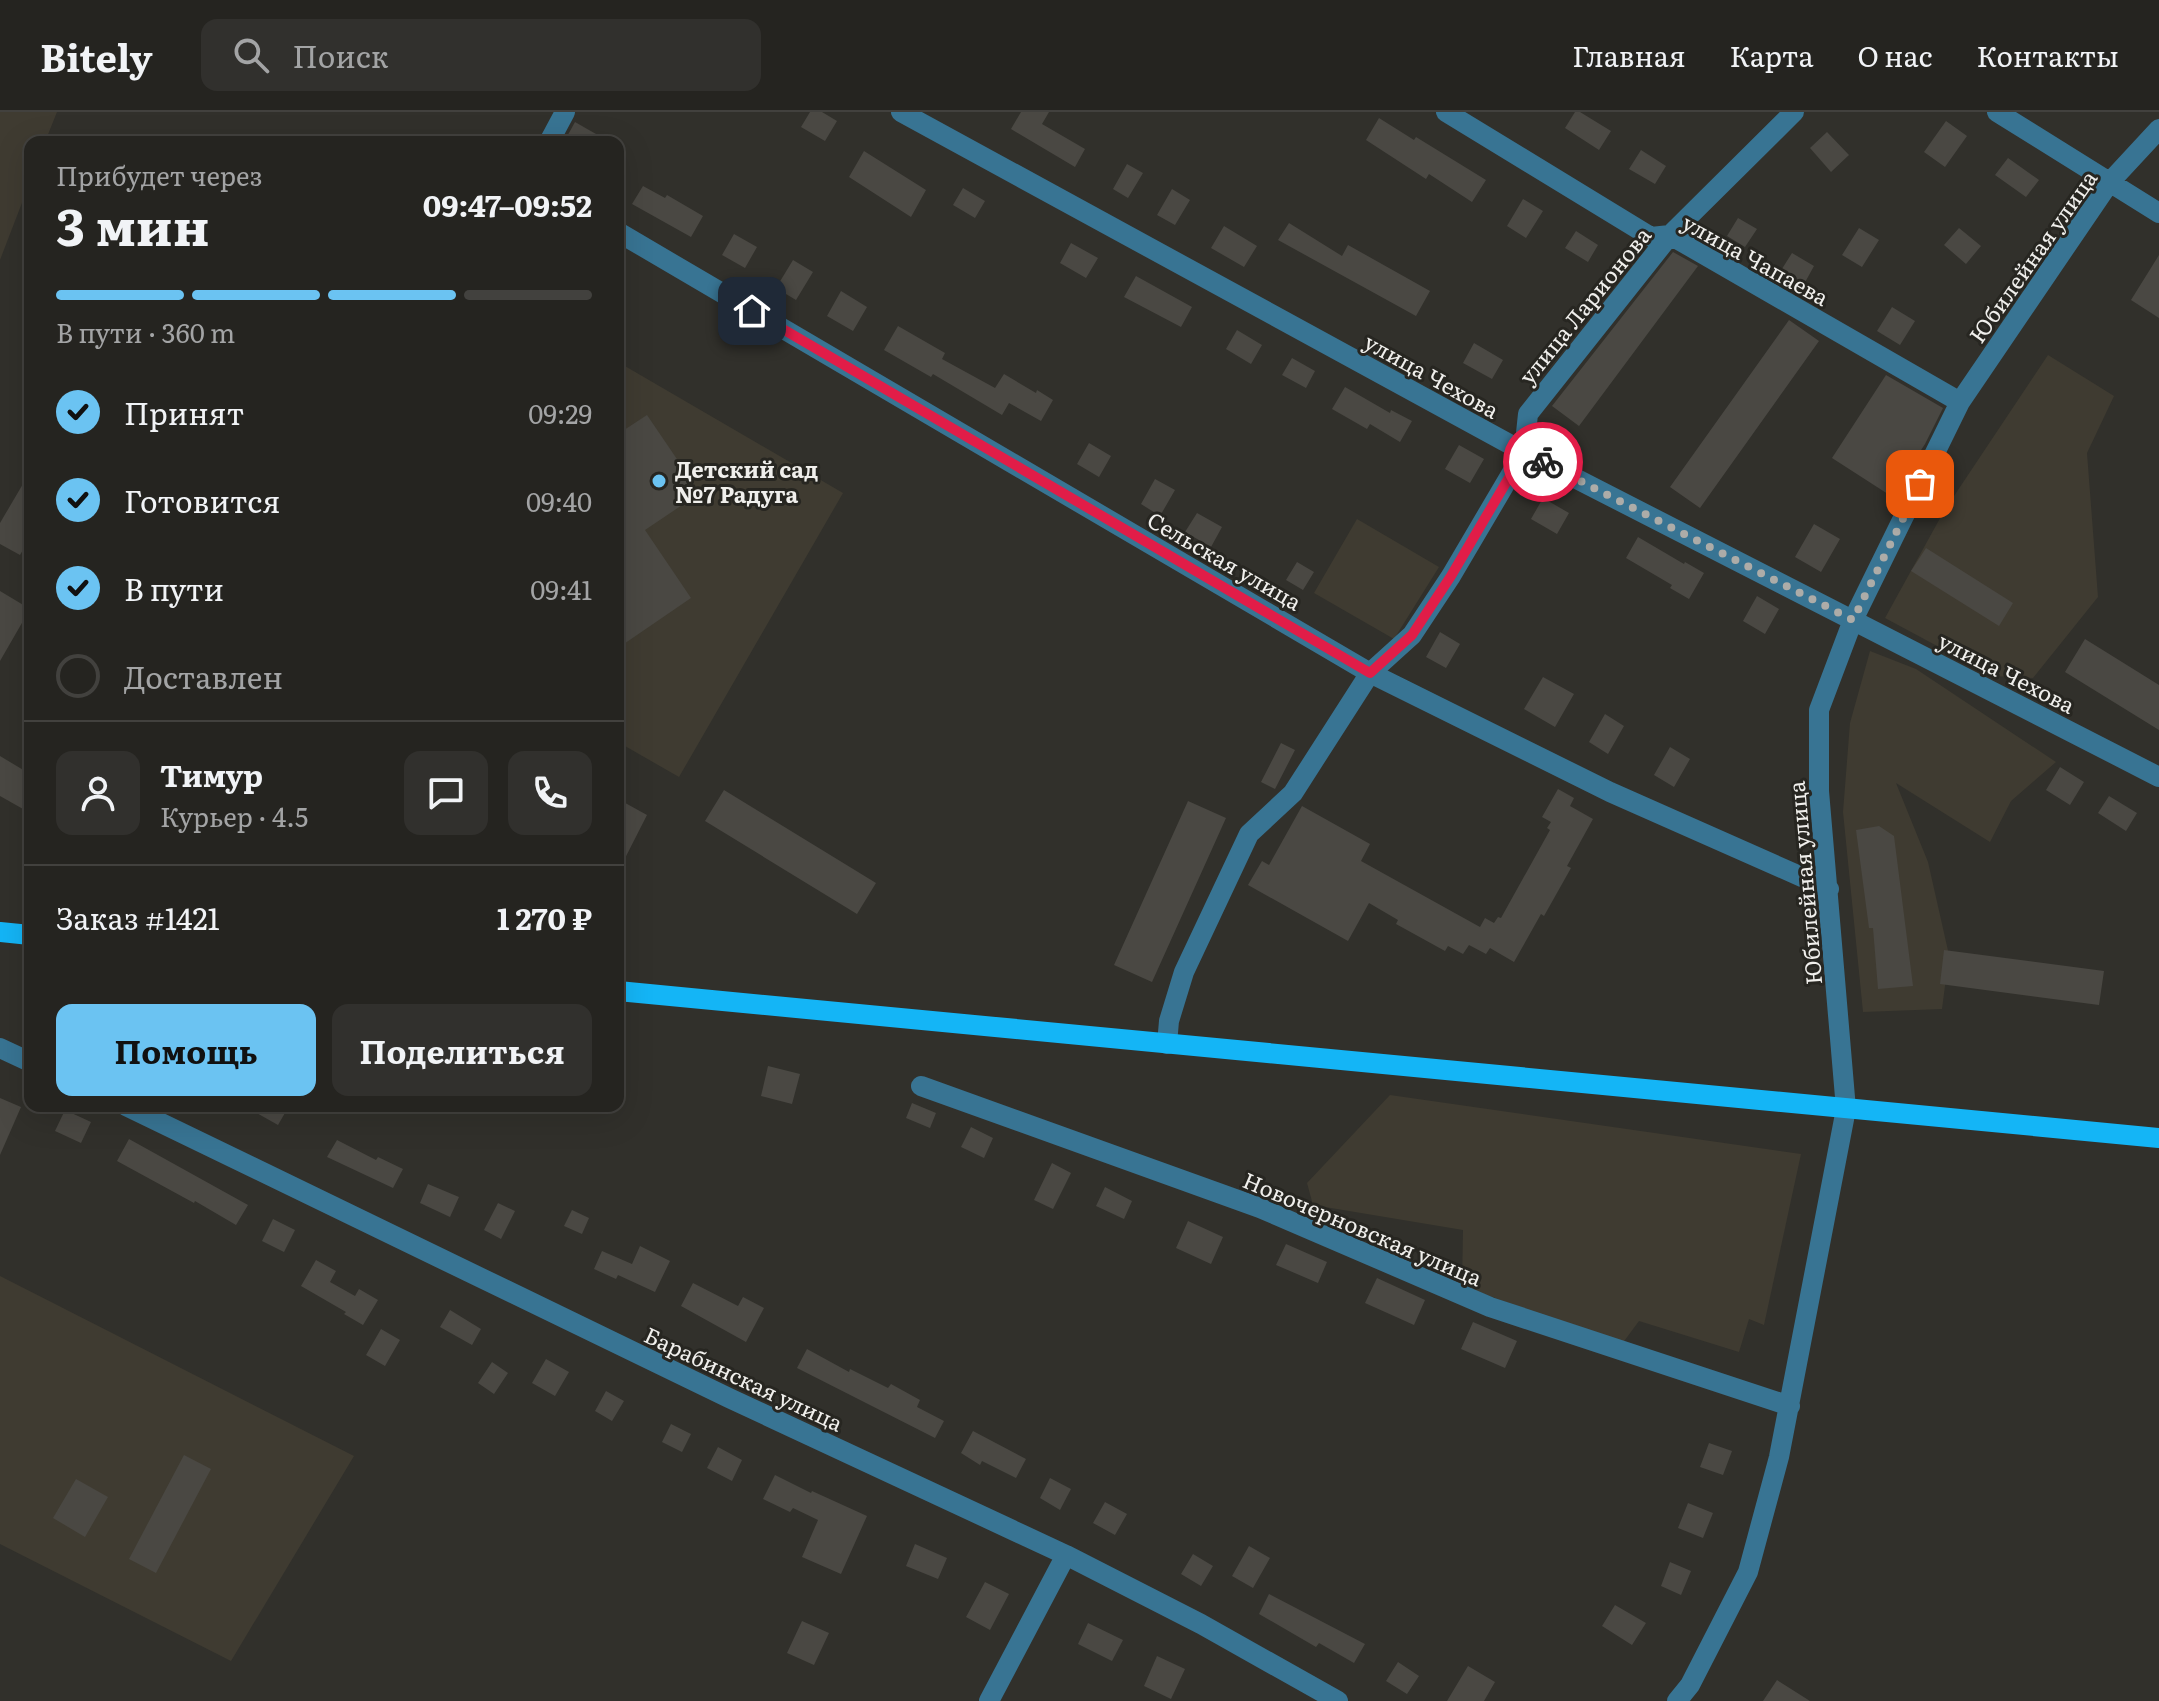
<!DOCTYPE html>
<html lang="ru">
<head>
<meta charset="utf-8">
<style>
	body { margin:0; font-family:Literata,serif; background:#31302d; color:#f1f3f6; height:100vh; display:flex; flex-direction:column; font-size:30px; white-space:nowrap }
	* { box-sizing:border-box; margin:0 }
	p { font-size:26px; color:#a3a4a5 }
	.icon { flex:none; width:44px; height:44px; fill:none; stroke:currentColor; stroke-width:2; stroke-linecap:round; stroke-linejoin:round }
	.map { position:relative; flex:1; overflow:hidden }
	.side { position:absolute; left:24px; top:24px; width:600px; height:976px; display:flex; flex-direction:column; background:#252420; border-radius:16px; box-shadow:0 8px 32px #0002,0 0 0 2px #42413e }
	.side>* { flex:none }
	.pin { position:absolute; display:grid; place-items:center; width:68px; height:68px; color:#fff; margin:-34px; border-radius:16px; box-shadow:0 4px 12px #0006 }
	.courier { position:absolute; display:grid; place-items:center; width:80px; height:80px; margin:-40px; border:6px solid #e11d48; border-radius:50%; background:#fff; color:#222; box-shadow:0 2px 10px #0007 }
	.summary em { font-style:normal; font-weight:700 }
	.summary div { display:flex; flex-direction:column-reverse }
	.summary { display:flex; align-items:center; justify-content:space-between; height:136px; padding:0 32px }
	h1 { font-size:52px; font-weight:700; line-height:60px }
	.bar { display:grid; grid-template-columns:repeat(4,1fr); gap:12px 8px; align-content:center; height:96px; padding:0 32px }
	.bar i { height:10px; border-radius:6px; background:#42413e }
	.bar .current { background:#6bc3f2 }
	.bar p { grid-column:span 4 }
	.line { display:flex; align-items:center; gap:20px; padding:0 32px; border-top:2px solid #42413e }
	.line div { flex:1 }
	.round { display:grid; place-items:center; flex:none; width:84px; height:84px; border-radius:16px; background:#31302d }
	ol { padding:0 32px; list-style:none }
	li { display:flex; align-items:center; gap:24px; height:88px }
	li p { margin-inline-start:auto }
	li .icon { padding:8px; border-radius:50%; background:#6bc3f2; color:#111; stroke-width:4 }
	li:last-child { color:#a3a4a5 }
	li i { width:44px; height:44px; border:4px solid #42413e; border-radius:50% }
	.action { display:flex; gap:16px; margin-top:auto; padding:16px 32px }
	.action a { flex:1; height:92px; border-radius:16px; background:#6bc3f2; color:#111; font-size:32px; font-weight:700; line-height:92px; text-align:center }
	.action a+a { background:#31302d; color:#f1f3f6 }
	header { display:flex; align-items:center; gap:48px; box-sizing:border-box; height:112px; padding:0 40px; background:#252420; border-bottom:2px solid #42413e }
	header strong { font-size:38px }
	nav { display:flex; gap:44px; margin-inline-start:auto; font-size:28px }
	.search { width:560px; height:72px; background:#31302d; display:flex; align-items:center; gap:20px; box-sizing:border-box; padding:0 28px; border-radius:16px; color:#a3a4a5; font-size:30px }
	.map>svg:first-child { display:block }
</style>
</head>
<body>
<header>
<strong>Bitely</strong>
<div class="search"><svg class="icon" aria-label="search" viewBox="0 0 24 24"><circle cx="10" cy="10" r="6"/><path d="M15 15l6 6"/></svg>Поиск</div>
<nav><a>Главная</a><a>Карта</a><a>О нас</a><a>Контакты</a></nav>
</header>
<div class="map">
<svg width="2159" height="1589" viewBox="0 0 2159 1589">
	<rect width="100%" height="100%" fill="#31302b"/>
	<path fill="#3f3b31" d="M0,0H57L45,30H30V70L0,148Z
		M2048,243L2114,284L2087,341L2098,485L2033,566L1993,564L1885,506L1944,399Z
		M618,250L843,381L679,665L618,630Z
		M1357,407L1439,455L1394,527L1314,481Z
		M1870,539L1916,557L2056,650L2011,689L1990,730L1896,671L1928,750L1949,843L1942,897L1863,900L1843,700L1850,611Z
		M1390,983L1801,1042L1764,1213L1749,1207L1739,1240L1639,1209L1622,1232L1462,1174L1463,1118L1313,1093L1307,1071Z
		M0,1164L354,1344L231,1549L0,1432Z"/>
	<path fill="#4a4843" d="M810,0H822L837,9L825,29L801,15Z
		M1021,0H1049L1042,12L1085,37L1075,55L1011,17Z
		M1575,0H1580L1611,19L1599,38L1565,16Z
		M1379,6L1414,28L1416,25L1486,68L1472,90L1429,62L1426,67L1366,28Z
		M1946,9L1967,24L1945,55L1924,40Z
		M575,10L610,30H564Z
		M1827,20L1849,43L1831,60L1810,36Z
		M1641,38L1666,54L1655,72L1629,57Z
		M864,39L926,78L911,105L849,65Z
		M2008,46L2039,68L2026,85L1995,63Z
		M1127,52L1143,61L1128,86L1113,77Z
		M643,74L665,86L667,83L703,104L691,125L632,92Z
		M963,76L985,89L975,106L953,93Z
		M1172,77L1190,88L1175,113L1157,103Z
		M1523,87L1543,99L1526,126L1507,114Z
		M1738,106L1757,117L1745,135L1727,124Z
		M1289,111L1342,144L1348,133L1430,179L1416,204L1278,128Z
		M1224,114L1257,134L1244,155L1211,136Z
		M1859,116L1879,128L1862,155L1842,143Z
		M1959,116L1981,134L1966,152L1944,133Z
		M1576,119L1598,133L1588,150L1565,136Z
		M734,122L757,135L745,156L722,143Z
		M1071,131L1098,146L1086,166L1060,151Z
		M1673,140L1698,154L1579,314L1552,294Z
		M1792,141L1814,154L1803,174L1780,160Z
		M2159,143V206L2131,188Z
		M793,148L813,160L796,188L776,176Z
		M1136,164L1192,195L1181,215L1124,185Z
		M841,179L867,195L853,219L827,204Z
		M1892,195L1915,209L1900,233L1877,219Z
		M1789,208L1819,229L1700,396L1670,375Z
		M898,214L945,241L942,247L995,276L1004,262L1036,281L1037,278L1053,288L1041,309L1009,291L1002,303L933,262L931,265L884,238Z
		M1237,218L1262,233L1251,252L1226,237Z
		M1474,231L1503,248L1492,267L1463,251Z
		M1292,246L1315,259L1306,276L1282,263Z
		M1886,263L1943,296L1925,332L1891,384L1832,346Z
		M1345,275L1390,301L1391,298L1412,309L1400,330L1370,312L1367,317L1332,297Z
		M647,303L700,381L645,418L691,486L618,536V322Z
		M1089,331L1111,344L1099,365L1077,352Z
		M1459,333L1484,347L1470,371L1445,357Z
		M30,360V426L20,443L0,432V411Z
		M1155,367L1175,378L1160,404L1141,392Z
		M1543,386L1569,401L1557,422L1531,407Z
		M1197,401L1222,415L1211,435L1185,420Z
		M1814,412L1840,427L1821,460L1795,445Z
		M1638,425L1684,452L1685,450L1704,461L1689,487L1670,476L1672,473L1626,446Z
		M1926,436L2013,491L1999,514L1911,459Z
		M1297,450L1314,460L1303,478L1286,468Z
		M0,479L30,497L0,549Z
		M1757,484L1779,497L1765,522L1743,509Z
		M1440,520L1460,532L1446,556L1426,545Z
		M2085,527L2159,573V618L2065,560Z
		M1543,565L1574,582L1555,615L1524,597Z
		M1605,602L1624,614L1608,642L1589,630Z
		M1281,631L1295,638L1275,677L1261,670Z
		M1670,635L1690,647L1674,675L1654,663Z
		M0,644L30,662V685L23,697L0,684Z
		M2060,655L2084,670L2070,693L2046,678Z
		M1558,677L1574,686L1570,694L1593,707L1567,754L1571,756L1544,804L1541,802L1514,850L1490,836L1486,842L1469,833L1463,842L1448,834L1445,839L1396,812L1398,808L1369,791L1348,829L1248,773L1262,749L1269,753L1302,694L1370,732L1361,749L1480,815L1485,806L1494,811L1498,805L1501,806L1550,718L1547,716L1551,710L1542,705Z
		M724,678L876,771L857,802L705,709Z
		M2109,684L2137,701L2126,719L2098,701Z
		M618,687L647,703L618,760Z
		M1188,689L1226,706L1152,870L1114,853Z
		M1879,714L1894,724L1913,874L1878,877L1873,816H1869L1856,718Z
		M1944,838L2104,859L2099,893L1940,872Z
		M768,954L800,962L792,992L761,984Z
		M0,986L21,995L0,1043Z
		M912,991L936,1001L930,1016L906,1006Z
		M244,994H289L278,1013Z
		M65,998L91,1010L81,1031L55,1019Z
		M971,1015L993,1026L984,1046L961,1035Z
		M129,1027L248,1093L236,1113L195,1089L194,1091L117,1049Z
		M337,1028L376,1048L378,1045L403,1057L393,1076L327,1045Z
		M1052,1051L1071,1061L1053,1097L1034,1088Z
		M428,1072L459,1085L450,1105L420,1091Z
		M1105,1075L1132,1089L1124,1107L1096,1094Z
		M498,1091L515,1099L501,1127L484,1118Z
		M572,1098L589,1106L582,1122L564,1114Z
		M273,1107L295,1118L284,1140L262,1129Z
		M1188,1109L1223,1125L1211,1152L1176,1136Z
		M1286,1132L1327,1150L1318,1171L1276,1153Z
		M640,1134L670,1149L655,1180L618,1163L616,1167L594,1157L602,1139L632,1152Z
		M316,1148L336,1159L330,1170L355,1184L359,1177L378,1188L363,1213L344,1202L346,1200L301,1174Z
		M1377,1166L1425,1188L1414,1213L1365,1191Z
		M693,1171L738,1194L743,1185L764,1196L746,1230L681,1194Z
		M450,1198L481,1217L472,1233L440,1215Z
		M1473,1210L1517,1229L1505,1256L1461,1237Z
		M381,1217L400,1228L385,1254L366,1243Z
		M807,1237L849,1260L850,1257L888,1276L891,1272L920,1288L917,1295L944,1309L935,1326L797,1256Z
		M546,1247L569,1260L555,1284L532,1271Z
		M492,1250L508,1261L494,1282L478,1271Z
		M606,1279L624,1289L612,1309L595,1299Z
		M671,1312L691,1322L682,1340L662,1330Z
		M973,1319L1026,1347L1016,1366L982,1349L980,1353L961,1341Z
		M1709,1331L1732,1339L1723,1363L1700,1355Z
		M718,1335L742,1348L732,1369L707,1356Z
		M184,1343L211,1357L156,1461L129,1447Z
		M775,1363L811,1381L812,1379L867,1404L841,1462L802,1445L818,1408L793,1396L790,1400L763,1387Z
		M1050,1366L1071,1377L1060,1398L1040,1386Z
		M76,1367L108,1385L85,1425L53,1406Z
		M1105,1390L1127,1402L1115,1423L1093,1411Z
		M1688,1391L1713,1401L1703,1426L1678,1416Z
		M915,1432L947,1446L938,1467L906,1454Z
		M1249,1434L1270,1446L1253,1476L1232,1464Z
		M1193,1442L1213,1454L1201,1474L1181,1462Z
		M1670,1450L1691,1459L1681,1483L1661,1474Z
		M985,1470L1009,1482L990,1518L966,1505Z
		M1269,1482L1365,1532L1354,1551L1319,1531L1316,1535L1259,1502Z
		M1615,1493L1646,1511L1632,1533L1602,1514Z
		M802,1509L829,1521L814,1553L787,1541Z
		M1088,1511L1123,1528L1112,1549L1078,1532Z
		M1157,1544L1185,1557L1171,1587L1144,1574Z
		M1398,1550L1419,1564L1407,1582L1386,1569Z
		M1468,1554L1495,1570L1484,1589H1447Z
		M1777,1568L1810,1589H1763Z"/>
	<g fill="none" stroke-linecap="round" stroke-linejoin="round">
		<path stroke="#387493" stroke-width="20" d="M901,0L1524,340L2159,665
			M1446,0L1651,125L1670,123L1960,290
			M1997,0L2159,101
			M549,30L565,0
			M618,120L1370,561L1610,680L1829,777
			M1167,932L1169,909L1184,860L1249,722L1293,681L1370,561L1412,523L1451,464L1524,340L1528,302L1670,123L1794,0
			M0,936L30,950
			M921,974L1260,1096L1490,1195L1790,1294
			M126,994L729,1286L1066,1443L1201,1512L1338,1589
			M989,1589L1066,1443
			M1677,1589L1690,1573L1748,1460L1779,1345L1846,997L1819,679V598L1853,508L1960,290L2109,71L2159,17"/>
		<path stroke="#14b5f6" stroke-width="20" d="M0,820L30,823
			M618,879L2159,1026"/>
	</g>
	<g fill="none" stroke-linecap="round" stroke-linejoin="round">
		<path stroke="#adaca8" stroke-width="8" stroke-dasharray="0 14.4" d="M1543,350L1853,508L1920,372"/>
		<path stroke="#e11d48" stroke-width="10" d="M752,199L1370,561L1412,523L1451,464L1524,340L1543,350"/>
	</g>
	<circle fill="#6bc3f2" stroke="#272621" stroke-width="3" cx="659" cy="369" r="8"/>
	<g text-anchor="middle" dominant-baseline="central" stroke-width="6" stroke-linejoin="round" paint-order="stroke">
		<g font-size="22" fill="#f0efec" stroke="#272621">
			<text transform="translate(2032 144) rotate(-55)">Юбилейная улица</text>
			<text transform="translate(1756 147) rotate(29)">улица Чапаева</text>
			<text transform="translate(1584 193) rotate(-51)">улица Ларионова</text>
			<text transform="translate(1432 263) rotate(29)">улица Чехова</text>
			<text transform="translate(1225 448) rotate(30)">Сельская улица</text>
			<text transform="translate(2007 560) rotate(27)">улица Чехова</text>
			<text transform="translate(1804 771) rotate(-95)">Юбилейная улица</text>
			<text transform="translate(1363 1116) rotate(23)">Новочерновская улица</text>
			<text transform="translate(744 1266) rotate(25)">Барабинская улица</text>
		</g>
		<g font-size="22" font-weight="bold" fill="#f0efec" stroke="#272621" text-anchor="start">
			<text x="675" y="356">Детский сад<tspan x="675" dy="25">№7 Радуга</tspan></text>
		</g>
	</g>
</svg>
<div class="pin" style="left:1920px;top:372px;background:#ea580c"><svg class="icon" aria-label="bag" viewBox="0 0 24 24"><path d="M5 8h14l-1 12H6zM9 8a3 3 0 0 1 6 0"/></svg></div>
<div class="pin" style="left:752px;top:199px;background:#1f2937"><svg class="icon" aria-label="home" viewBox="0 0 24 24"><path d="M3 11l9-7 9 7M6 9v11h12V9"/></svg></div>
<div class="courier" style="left:1543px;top:350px"><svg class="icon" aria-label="bike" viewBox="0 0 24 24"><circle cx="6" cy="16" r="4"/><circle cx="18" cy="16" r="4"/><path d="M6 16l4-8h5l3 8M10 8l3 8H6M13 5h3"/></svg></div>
<section class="side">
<div class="summary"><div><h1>3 мин</h1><p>Прибудет через</p></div><em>09:47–09:52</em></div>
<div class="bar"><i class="current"></i><i class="current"></i><i class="current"></i><i></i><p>В пути · 360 m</p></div>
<ol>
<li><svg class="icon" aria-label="check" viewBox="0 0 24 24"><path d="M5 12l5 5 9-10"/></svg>Принят<p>09:29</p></li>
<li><svg class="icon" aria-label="check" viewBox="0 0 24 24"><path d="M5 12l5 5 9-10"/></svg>Готовится<p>09:40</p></li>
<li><svg class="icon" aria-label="check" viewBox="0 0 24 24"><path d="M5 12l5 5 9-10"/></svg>В пути<p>09:41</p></li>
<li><i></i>Доставлен</li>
</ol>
<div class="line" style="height:144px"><a class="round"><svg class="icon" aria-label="person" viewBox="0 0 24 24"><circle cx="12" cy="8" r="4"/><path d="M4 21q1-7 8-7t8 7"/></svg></a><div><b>Тимур</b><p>Курьер · 4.5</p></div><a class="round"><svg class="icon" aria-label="chat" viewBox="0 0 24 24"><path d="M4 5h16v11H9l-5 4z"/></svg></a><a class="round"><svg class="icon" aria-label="phone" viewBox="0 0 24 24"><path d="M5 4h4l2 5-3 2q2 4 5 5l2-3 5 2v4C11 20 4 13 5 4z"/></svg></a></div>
<div class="line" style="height:104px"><div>Заказ #1421</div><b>1 270 ₽</b></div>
<div class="action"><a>Помощь</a><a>Поделиться</a></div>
</section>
</div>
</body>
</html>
